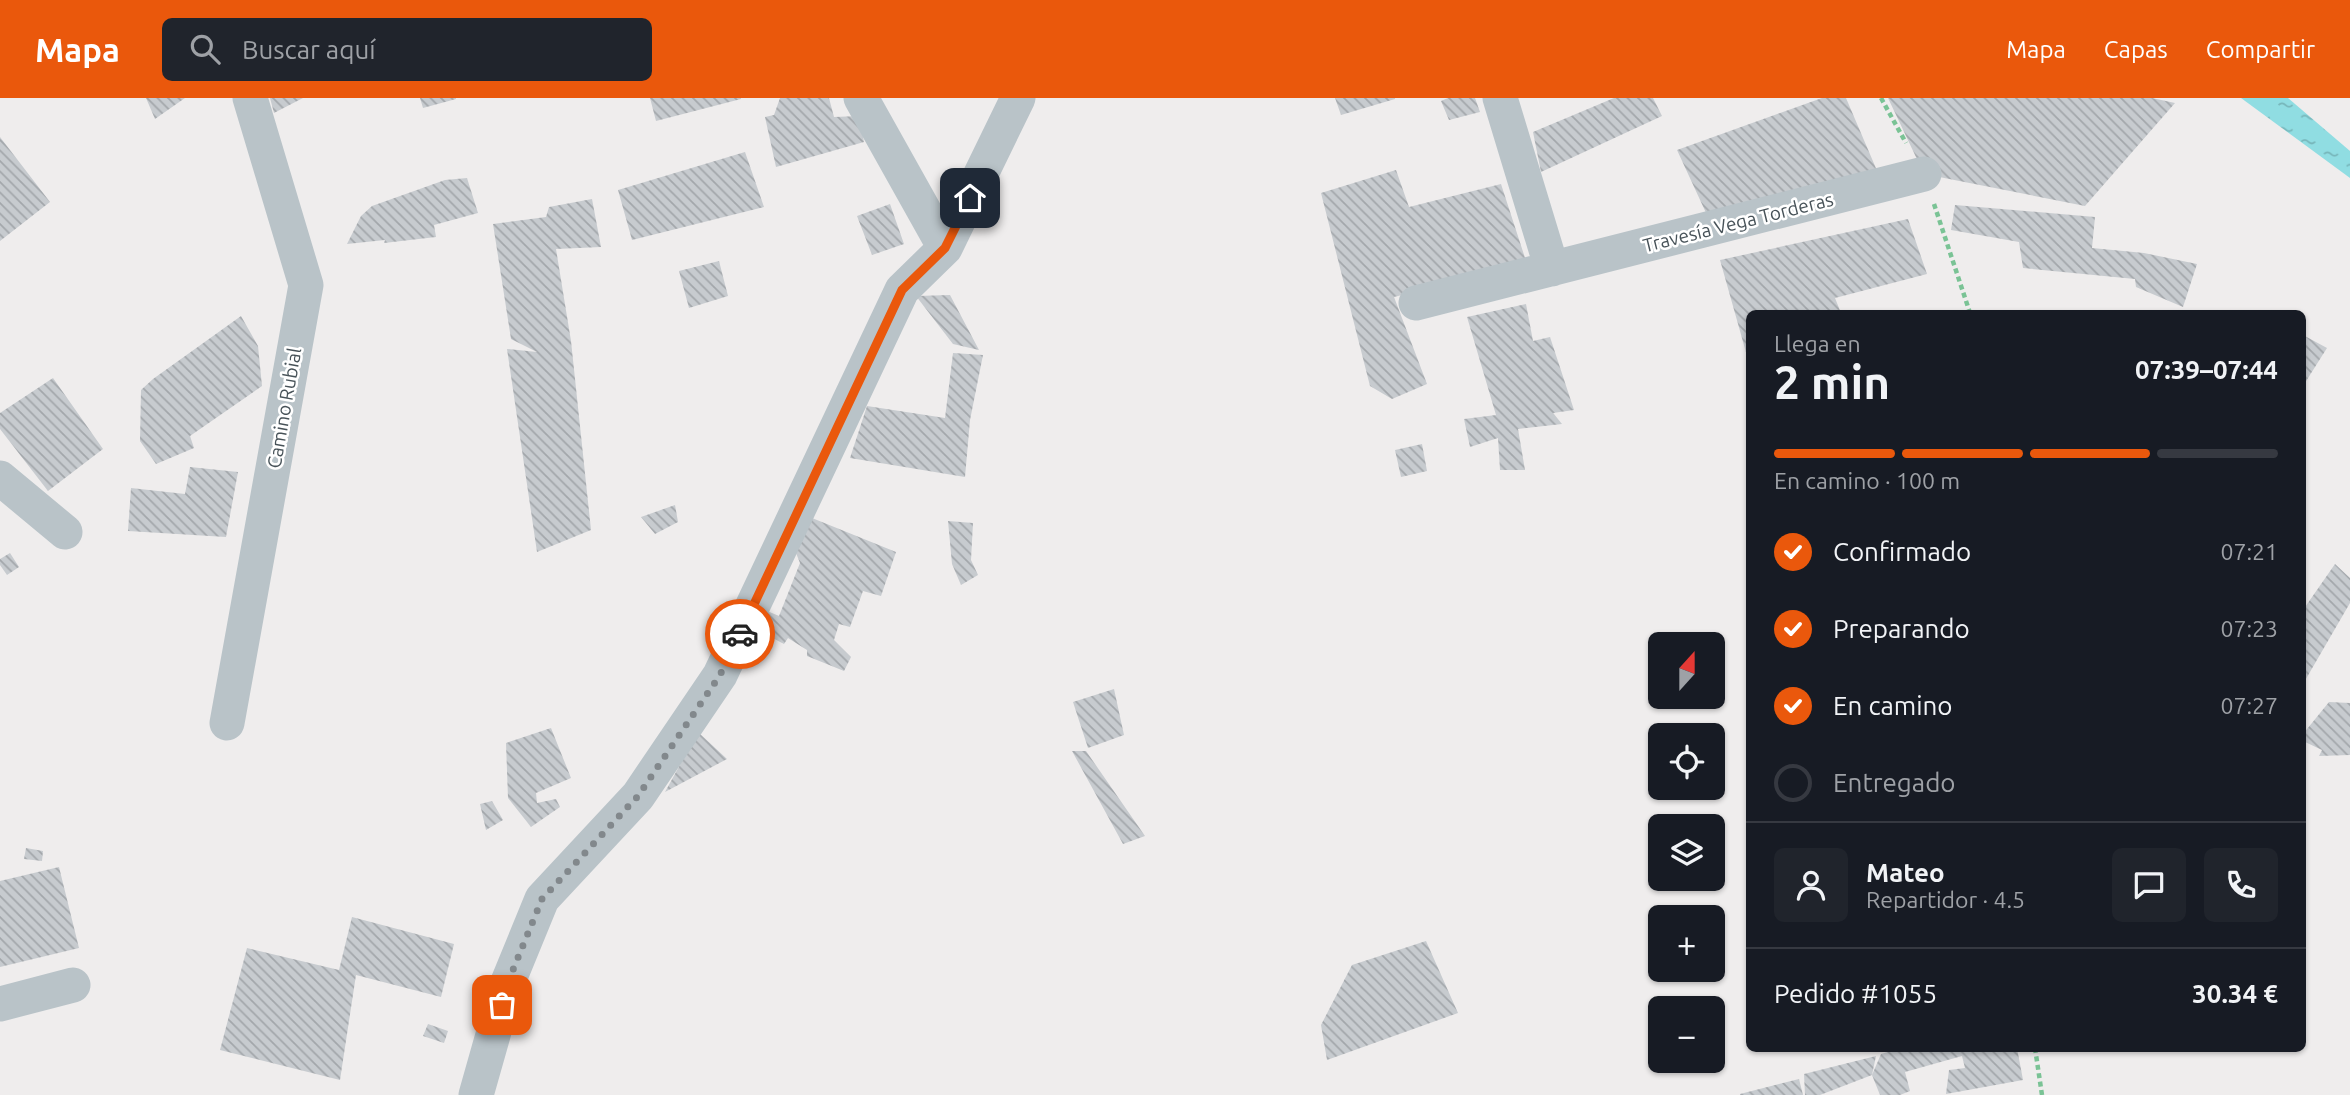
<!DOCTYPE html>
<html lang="es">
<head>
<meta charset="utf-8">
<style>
	body { margin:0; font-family:Ubuntu,sans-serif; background:#20242c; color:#f1f3f6; height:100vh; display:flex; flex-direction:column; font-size:26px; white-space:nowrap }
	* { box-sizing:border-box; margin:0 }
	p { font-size:23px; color:#9ea1a6 }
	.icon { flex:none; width:38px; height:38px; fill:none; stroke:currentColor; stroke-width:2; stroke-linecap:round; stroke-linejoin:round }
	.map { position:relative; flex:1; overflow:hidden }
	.sheet { position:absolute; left:1746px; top:212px; width:560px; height:742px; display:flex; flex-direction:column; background:#171b24; border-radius:10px; box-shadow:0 2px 5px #0004 }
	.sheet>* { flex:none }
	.needle { width:46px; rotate:21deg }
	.tools { position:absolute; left:1648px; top:534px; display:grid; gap:14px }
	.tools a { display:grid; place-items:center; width:77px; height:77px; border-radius:10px; background:#171b24; box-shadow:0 2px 5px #0004; font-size:35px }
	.pin { position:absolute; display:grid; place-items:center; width:60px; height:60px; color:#fff; margin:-30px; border-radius:14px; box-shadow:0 4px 10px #0006 }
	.courier { position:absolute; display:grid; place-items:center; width:70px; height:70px; margin:-35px; border:5px solid #ea580c; border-radius:50%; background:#fff; color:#222; box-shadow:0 2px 9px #0007 }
	.overview em { font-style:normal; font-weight:700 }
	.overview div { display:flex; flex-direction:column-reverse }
	.overview { display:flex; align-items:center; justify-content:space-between; height:119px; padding:0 28px }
	h1 { font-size:46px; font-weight:700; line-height:52px }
	.bar { display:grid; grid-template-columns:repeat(4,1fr); gap:10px 7px; align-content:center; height:84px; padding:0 28px }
	.bar i { height:9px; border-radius:5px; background:#363941 }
	.bar .active { background:#ea580c }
	.bar p { grid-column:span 4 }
	.line { display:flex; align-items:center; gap:18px; padding:0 28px; border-top:2px solid #363941 }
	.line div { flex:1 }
	.round { display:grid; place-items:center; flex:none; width:74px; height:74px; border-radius:10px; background:#20242c }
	ol { padding:0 28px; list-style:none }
	li { display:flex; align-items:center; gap:21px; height:77px }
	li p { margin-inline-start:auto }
	li .icon { padding:7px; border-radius:50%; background:#ea580c; color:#fff; stroke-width:4 }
	li:last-child { color:#9ea1a6 }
	li i { width:38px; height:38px; border:4px solid #363941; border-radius:50% }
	header { display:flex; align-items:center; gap:42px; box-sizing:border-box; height:98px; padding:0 35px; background:#ea580c; color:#fff }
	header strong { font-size:33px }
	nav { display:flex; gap:38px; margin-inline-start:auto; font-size:24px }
	.search { width:490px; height:63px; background:#20242c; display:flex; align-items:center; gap:18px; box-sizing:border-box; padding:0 24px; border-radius:10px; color:#9ea1a6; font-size:26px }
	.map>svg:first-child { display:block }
</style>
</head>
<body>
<header>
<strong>Mapa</strong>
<div class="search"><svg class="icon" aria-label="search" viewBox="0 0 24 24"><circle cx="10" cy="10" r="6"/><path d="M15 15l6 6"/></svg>Buscar aquí</div>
<nav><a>Mapa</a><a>Capas</a><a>Compartir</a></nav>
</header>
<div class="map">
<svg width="2350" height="997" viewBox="0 0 2350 997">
	<defs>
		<pattern id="water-ripples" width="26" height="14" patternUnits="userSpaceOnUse" patternTransform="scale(1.75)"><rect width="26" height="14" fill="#90dde2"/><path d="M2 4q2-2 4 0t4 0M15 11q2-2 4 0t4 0" fill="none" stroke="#77b6ba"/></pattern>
		<pattern id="building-back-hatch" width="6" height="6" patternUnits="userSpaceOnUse" patternTransform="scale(1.75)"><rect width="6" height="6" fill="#c7cbcf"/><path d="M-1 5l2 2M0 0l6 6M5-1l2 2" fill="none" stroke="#a3a7ab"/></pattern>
	</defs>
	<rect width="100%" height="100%" fill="#efeded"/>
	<path fill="url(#water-ripples)" d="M2241,0H2288L2350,53V80Z"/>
	<path fill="url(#building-back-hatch)" d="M146,0H185L155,21Z
		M270,0H303L274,15Z
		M420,0H456V1L423,10Z
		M650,0H741V1L656,23Z
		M780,0H829L834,19L859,18L864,44L776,69L765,19L774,17Z
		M1335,0H1395V1L1341,17Z
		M1448,0H1475L1480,14L1449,22L1441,3Z
		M1614,0H1653L1662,18L1541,74L1533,34Z
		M1822,0H1846L1878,75L1713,130L1677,52Z
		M1888,0H2152L2175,5L2085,108L1924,76Z
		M0,39L50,104L0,143Z
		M745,54L764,109L632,142L618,92Z
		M1396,72L1409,109L1501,86L1527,166L1394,199L1427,286L1392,301L1370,288L1321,95Z
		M467,80L478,115L434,127L436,139L384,145L385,142L347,146L361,118L372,108L445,82Z
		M592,101L601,149L556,151L571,243L591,432L537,454L507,251L537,254L511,241L493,126L546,119L549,109Z
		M890,106L904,146L872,157L857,118Z
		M1955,107L2095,119L2092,150L2144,155L2197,166L2183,209L2136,189L2135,181L2023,170L2019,144L1951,132Z
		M1908,121L1927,176L1835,200L1841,215H1750L1749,265L1720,162Z
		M719,163L728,198L689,210L679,173Z
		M950,197L979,252L953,246L916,198Z
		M1526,206L1533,243L1550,239L1574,312L1553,315L1562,326L1518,331L1525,372H1500L1498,340L1470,349L1464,321L1496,317L1467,219Z
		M241,218L258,248L262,288L190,338L194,350L156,366L140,343L141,292L153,281Z
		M2303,237L2327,250L2303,288Z
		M953,255L983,257L970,322L965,379L850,360L867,308L945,320Z
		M53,280L103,351L48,393L0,331V315Z
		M1422,346L1427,373L1401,379L1395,352Z
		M190,369L238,374L226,439L128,433L131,390L185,396Z
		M675,407L678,424L655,436L641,419Z
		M812,420L896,454L881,498L863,493L850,529L839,526L834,542L851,559L844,573L807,558V552L788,540L784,546L757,532L765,512L779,518L800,465L796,455Z
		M948,423L973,425L971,462L978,477L961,487L952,466Z
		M10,455L19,469L7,477L0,467V461Z
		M2335,466L2350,480V505L2303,586V512Z
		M1114,591L1124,637L1088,650L1073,604Z
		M2329,604L2350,605V657L2319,658L2322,652L2303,643V636Z
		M551,630L571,680L536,695L537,705L556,701L560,709L531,729L508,700L506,645Z
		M698,634L727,661L665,694Z
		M1072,653H1086L1145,738L1123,746Z
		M492,703L503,722L486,732L480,706Z
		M26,750L43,753L42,763L24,761Z
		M59,769L79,850L0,869V783Z
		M352,819L454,846L441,899L356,877L340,982L220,952L247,850L339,872Z
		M1426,843L1458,915L1327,962L1321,927L1352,867Z
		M428,926L448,933L444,945L423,938Z
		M1901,950H2017L2023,982L1946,996L1949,972L1965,970L1962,958L1905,974L1910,993L1900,997H1880L1872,977L1881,956Z
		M1876,958L1872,977L1820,997H1805L1804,976Z
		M1799,981L1803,997H1740V996Z"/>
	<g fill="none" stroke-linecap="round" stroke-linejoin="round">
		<path stroke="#7ac395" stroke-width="4.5" stroke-dasharray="5 3.5" stroke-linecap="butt" d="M1881,0L1906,45
			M1934,106L1970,215
			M2035,950L2042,997"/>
		<path stroke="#b9c3c8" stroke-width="35" d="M1500,0L1552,171
			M945,150L1018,0
			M1416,205L1924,76
			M0,380L65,434
			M227,625L306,187L250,0
			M0,906L73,887
			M476,997L508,884L542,801L638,698L720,577L902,192L945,150L861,0"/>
	</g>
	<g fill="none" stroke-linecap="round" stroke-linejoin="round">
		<path stroke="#82888c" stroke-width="7" stroke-dasharray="0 12.6" d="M502,907L508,884L542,801L638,698L720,577L740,536"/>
		<path stroke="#ea580c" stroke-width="9" d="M740,536L902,192L945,150L970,100"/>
	</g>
	<g text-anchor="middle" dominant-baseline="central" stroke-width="5" stroke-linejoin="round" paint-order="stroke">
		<g font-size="19" fill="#475258" stroke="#fff">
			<text transform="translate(1738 124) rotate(-14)">Travesía Vega Torderas</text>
			<text transform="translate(284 310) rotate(-80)">Camino Rubial</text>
		</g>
	</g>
</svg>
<div class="tools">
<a><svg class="needle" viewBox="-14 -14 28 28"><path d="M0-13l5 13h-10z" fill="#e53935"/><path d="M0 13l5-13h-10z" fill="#9ea1a6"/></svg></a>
<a><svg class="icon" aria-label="locate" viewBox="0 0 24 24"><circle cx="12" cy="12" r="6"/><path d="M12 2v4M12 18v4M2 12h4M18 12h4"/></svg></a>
<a><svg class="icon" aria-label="layers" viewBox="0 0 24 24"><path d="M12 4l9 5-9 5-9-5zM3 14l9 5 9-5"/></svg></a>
<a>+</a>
<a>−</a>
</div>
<div class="pin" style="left:502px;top:907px;background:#ea580c"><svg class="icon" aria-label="bag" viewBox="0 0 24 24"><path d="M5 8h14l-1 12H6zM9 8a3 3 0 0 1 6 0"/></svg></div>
<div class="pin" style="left:970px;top:100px;background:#1f2937"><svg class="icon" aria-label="home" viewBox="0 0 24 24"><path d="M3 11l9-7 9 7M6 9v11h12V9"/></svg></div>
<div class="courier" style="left:740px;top:536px"><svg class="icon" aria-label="car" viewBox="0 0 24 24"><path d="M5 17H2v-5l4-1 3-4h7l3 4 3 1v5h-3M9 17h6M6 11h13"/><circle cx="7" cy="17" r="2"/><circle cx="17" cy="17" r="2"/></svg></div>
<section class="sheet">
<div class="overview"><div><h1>2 min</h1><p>Llega en</p></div><em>07:39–07:44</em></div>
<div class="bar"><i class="active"></i><i class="active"></i><i class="active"></i><i></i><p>En camino · 100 m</p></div>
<ol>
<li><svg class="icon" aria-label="check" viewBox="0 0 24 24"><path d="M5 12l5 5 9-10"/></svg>Confirmado<p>07:21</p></li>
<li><svg class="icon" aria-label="check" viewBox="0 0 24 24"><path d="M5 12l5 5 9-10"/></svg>Preparando<p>07:23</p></li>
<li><svg class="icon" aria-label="check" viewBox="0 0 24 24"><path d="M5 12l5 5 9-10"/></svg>En camino<p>07:27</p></li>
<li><i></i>Entregado</li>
</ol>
<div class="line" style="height:126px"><a class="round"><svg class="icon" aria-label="person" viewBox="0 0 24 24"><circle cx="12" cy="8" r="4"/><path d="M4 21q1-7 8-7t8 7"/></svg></a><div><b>Mateo</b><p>Repartidor · 4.5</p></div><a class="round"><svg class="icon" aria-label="chat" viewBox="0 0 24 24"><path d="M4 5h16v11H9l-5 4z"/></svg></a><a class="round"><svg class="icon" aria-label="phone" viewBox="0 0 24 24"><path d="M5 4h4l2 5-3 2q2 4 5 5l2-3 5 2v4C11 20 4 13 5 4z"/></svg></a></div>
<div class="line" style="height:91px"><div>Pedido #1055</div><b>30.34 €</b></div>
</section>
</div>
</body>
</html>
